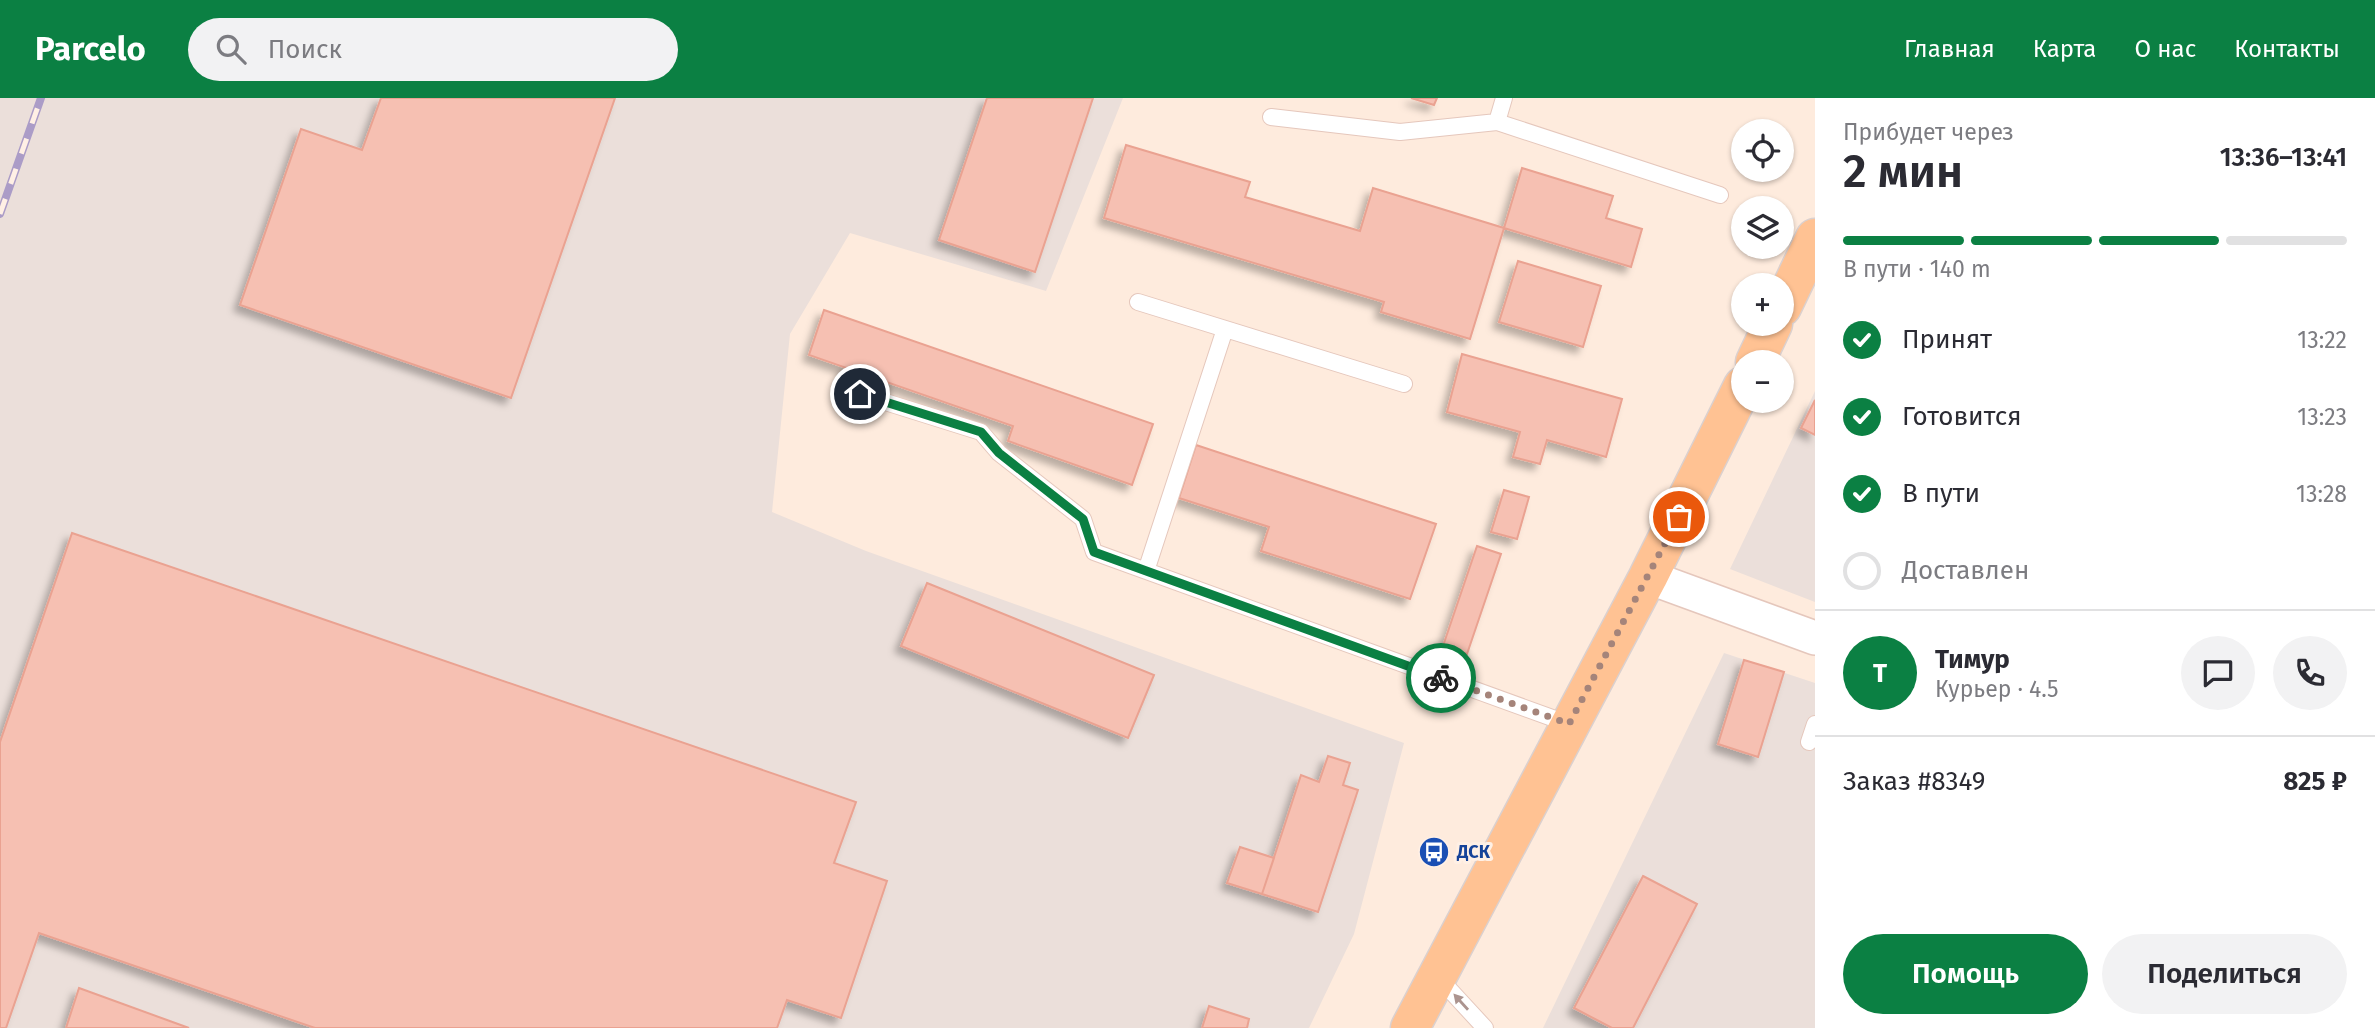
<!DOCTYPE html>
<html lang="ru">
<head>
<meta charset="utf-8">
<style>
	body { margin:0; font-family:"Fira Sans",sans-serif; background:#f2f2f3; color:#2b2b33; height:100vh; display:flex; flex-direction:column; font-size:26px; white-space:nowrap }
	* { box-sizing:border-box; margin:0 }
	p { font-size:23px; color:#7c7c81 }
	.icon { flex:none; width:38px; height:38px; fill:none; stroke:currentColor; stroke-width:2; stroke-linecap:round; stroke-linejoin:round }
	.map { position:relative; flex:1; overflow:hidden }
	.panel { display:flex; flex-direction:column; background:#fff; width:560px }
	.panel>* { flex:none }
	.fabs { position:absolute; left:1731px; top:21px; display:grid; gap:14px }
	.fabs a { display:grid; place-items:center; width:63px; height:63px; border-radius:50%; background:#fff; box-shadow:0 2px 5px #0004; font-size:35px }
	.pin { position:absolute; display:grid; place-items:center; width:60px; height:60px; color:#fff; margin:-30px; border:4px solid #fff; border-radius:50%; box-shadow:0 2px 7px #0007 }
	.courier { position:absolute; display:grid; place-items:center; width:70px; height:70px; margin:-35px; border:5px solid #0b8043; border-radius:50%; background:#fff; color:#222; box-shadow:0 2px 9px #0007 }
	.head em { font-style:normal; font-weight:600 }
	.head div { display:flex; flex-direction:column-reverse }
	.head { display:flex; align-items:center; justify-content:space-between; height:119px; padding:0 28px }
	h1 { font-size:46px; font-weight:600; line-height:52px }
	.bar { display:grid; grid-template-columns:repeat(4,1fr); gap:10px 7px; align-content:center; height:84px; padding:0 28px }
	.bar i { height:9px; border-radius:5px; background:#e1e1e2 }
	.bar .current { background:#0b8043 }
	.bar p { grid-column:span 4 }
	.line { display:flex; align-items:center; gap:18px; padding:0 28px; border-top:2px solid #e1e1e2 }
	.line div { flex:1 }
	.round { display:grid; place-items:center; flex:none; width:74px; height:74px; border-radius:37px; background:#f2f2f3 }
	ol { padding:0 28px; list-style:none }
	li { display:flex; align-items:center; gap:21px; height:77px }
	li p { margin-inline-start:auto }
	li .icon { padding:7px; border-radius:50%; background:#0b8043; color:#fff; stroke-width:4 }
	li:last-child { color:#7c7c81 }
	li i { width:38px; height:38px; border:4px solid #e1e1e2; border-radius:50% }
	.button { display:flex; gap:14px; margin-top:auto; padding:14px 28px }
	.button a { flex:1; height:80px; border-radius:42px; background:#0b8043; color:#fff; font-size:28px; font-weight:600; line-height:80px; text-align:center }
	.button a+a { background:#f2f2f3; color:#2b2b33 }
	header { display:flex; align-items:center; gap:42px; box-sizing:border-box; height:98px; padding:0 35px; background:#0b8043; color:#fff }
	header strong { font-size:33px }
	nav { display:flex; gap:38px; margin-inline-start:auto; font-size:24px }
	.search { width:490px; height:63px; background:#f2f2f3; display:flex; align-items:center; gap:18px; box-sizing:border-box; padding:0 24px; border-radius:38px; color:#7c7c81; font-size:26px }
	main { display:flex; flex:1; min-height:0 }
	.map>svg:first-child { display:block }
</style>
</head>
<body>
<header>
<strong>Parcelo</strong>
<div class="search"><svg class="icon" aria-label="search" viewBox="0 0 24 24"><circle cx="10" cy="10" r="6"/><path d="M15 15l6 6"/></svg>Поиск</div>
<nav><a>Главная</a><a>Карта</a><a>О нас</a><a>Контакты</a></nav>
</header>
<main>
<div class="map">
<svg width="1815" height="930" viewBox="0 0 1815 930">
	<defs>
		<filter id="shadow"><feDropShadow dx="-6" dy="6" stdDeviation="3.5" flood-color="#0004"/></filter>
	</defs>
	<rect width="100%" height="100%" fill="#feebdd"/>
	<path fill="#ebdfda" d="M0,0H1123L1046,193L850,135L790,236L772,414L866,453L1404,645L1354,836L1309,930H0Z
		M1815,293V504L1730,471Z
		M1724,555L1815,585V930H1543Z"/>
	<path fill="#f6c0b2" stroke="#eaa291" stroke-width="2" filter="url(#shadow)" d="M381,0H615L511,300L240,207L301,31L362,52Z
		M987,0H1093L1035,174L939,142Z
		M1411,0H1437L1434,7Z
		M1126,47L1250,84L1245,99L1360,133L1373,90L1504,130L1470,241L1381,214L1384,204L1104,120Z
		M1522,70L1613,98L1606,120L1642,131L1631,169L1504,130Z
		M1518,163L1601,188L1583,249L1499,224Z
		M824,212L1153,326L1132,387L1008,343L1013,328L809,257Z
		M1462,256L1622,301L1606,359L1547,342L1540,366L1513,359L1520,334L1447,314Z
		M1815,302V337L1801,330Z
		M1196,347L1436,426L1410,501L1261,453L1269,429L1179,400Z
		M1504,392L1529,399L1517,441L1491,434Z
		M72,435L856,704L834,765L887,783L841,920L787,902L777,930H315L39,835L6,930H0V644Z
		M1477,448L1501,456L1467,556L1443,548Z
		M927,485L1154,577L1128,640L901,548Z
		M1744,562L1784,574L1758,659L1718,646Z
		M1328,658L1350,665L1343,687L1358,692L1318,814L1262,796L1301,677L1319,684Z
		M1240,749L1274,760L1262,796L1227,785Z
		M1643,778L1697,806L1633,930H1612L1574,910Z
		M79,890L189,930H66Z
		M1209,908L1249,921L1247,930H1202Z"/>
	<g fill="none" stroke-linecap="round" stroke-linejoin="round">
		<g stroke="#e5c7bc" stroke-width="18">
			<path id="service" d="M1504,0L1497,24L1720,97
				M1271,19L1400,34L1497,24
				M1138,204L1404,286
				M860,296L981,334L999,355L1083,421L1094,454L1569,626
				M1146,473L1225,231
				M1809,644L1815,626
				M1437,878L1485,930"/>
		</g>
		<g stroke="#e5c7bc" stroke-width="36">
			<path id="minor" d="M1648,479L1815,540"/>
		</g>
		<g stroke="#dbd0ce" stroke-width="41">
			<path id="primary" d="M1782,209L1815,140
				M1755,264L1773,226
				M1410,930L1648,479L1743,288"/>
		</g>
		<use href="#service" stroke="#fff" stroke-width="16"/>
		<use href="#minor" stroke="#fff" stroke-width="33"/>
		<use href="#primary" stroke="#ffc293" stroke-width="38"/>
		<g stroke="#ab9cc7" stroke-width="8">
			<path id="rail" d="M0,116L41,0"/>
		</g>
		<use href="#rail" stroke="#fff0e5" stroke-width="5" stroke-dasharray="16" stroke-linecap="butt"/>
	</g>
	<defs><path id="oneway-solid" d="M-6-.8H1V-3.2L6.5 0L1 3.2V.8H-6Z" transform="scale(1.75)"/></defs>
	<use fill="#ac948f" href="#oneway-solid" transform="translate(1461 904) rotate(-132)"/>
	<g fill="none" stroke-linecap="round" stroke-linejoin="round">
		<path stroke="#a5847a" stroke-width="7" stroke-dasharray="0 12.6" d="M1441,580L1569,626L1679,419"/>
		<path stroke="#0b8043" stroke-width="9" d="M860,296L981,334L999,355L1083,421L1094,454L1441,580"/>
	</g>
	<defs>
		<g id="bus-disc" transform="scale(1.575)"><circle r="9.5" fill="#1a4fb4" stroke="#fff0e5"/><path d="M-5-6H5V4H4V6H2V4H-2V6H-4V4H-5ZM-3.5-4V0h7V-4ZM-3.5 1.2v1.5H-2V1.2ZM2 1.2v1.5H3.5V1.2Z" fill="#fff"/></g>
	</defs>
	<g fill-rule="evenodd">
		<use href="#bus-disc" x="1434" y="754"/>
	</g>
	<g text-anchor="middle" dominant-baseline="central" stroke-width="6" stroke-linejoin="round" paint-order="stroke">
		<g font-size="18" font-weight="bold" fill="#164399" stroke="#fff0e5" text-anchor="start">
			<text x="1457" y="754">ДСК</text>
		</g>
	</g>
</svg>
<div class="fabs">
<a><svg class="icon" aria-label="locate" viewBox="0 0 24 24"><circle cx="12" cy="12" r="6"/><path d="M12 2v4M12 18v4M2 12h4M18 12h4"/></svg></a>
<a><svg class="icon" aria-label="layers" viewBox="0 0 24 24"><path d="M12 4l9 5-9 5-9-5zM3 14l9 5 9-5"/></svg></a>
<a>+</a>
<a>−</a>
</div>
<div class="pin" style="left:1679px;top:419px;background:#ea580c"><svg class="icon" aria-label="bag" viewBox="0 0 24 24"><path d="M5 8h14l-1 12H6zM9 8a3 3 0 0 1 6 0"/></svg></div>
<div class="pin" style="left:860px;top:296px;background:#1f2937"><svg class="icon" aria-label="home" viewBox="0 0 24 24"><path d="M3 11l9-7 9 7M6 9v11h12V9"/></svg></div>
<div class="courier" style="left:1441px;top:580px"><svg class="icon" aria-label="bike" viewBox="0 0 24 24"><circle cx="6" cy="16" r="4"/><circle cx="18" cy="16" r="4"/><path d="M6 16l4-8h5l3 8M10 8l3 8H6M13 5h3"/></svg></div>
</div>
<section class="panel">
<div class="head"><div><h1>2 мин</h1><p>Прибудет через</p></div><em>13:36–13:41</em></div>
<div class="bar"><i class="current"></i><i class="current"></i><i class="current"></i><i></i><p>В пути · 140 m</p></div>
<ol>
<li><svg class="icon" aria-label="check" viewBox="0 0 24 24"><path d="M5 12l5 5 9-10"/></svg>Принят<p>13:22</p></li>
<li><svg class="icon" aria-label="check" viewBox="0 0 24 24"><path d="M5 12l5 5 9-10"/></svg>Готовится<p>13:23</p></li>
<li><svg class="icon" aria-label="check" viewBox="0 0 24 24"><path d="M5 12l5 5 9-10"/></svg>В пути<p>13:28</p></li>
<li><i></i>Доставлен</li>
</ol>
<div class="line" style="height:126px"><b class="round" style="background:#0b8043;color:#fff">Т</b><div><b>Тимур</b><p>Курьер · 4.5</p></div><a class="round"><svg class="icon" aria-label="chat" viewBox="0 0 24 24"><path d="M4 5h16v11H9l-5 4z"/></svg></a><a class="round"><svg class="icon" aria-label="phone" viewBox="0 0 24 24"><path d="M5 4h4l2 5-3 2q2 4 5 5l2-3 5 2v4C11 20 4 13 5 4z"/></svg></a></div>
<div class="line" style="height:91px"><div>Заказ #8349</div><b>825 ₽</b></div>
<div class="button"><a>Помощь</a><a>Поделиться</a></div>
</section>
</main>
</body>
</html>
